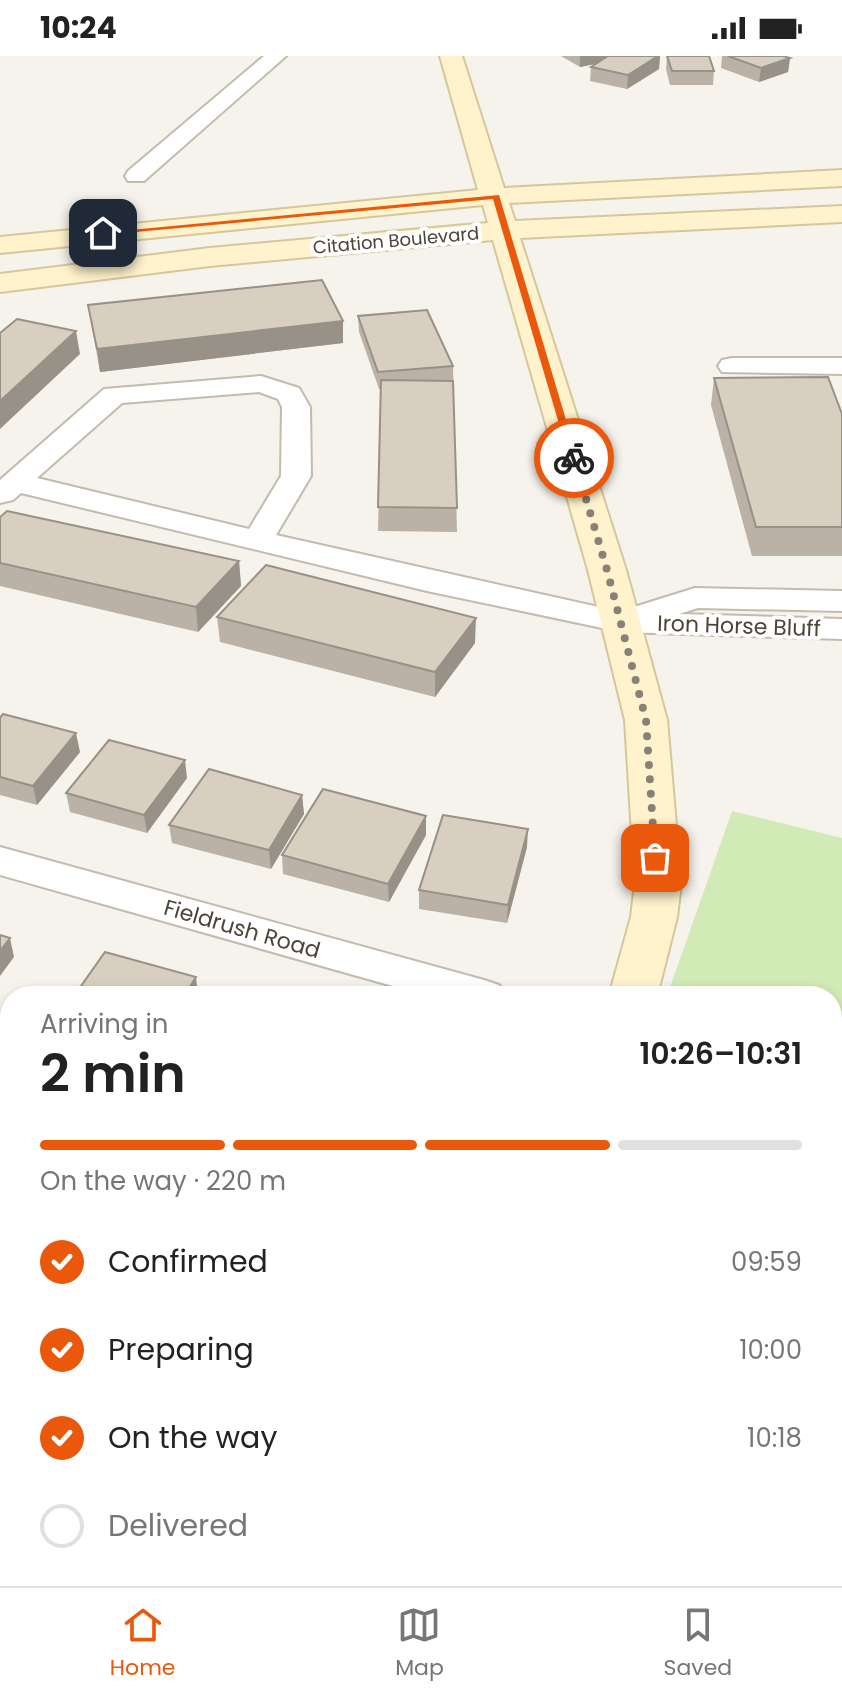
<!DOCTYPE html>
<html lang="en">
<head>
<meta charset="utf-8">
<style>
	body { margin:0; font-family:Poppins,sans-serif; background:#f6f6f6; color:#222; height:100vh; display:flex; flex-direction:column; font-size:30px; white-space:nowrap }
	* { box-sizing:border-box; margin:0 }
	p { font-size:26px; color:#767676 }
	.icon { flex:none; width:44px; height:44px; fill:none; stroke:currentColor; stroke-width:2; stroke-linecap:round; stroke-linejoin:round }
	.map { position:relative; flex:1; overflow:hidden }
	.side { position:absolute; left:0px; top:930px; width:842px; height:600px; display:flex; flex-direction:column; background:#fff; border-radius:32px 32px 0 0; box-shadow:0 4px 12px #0003 }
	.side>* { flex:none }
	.pin { position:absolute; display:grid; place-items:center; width:68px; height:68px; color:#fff; margin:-34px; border-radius:16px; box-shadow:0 4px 12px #0006 }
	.courier { position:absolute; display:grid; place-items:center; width:80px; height:80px; margin:-40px; border:6px solid #ea580c; border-radius:50%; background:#fff; color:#222; box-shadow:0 2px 10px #0007 }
	.head em { font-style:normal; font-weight:600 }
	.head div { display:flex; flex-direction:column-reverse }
	.head { display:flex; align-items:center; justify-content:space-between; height:136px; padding:0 40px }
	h1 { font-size:52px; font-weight:600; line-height:60px }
	.bar { display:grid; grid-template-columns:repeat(4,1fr); gap:12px 8px; align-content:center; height:96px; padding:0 40px }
	.bar i { height:10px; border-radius:6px; background:#e0e0e0 }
	.bar .on { background:#ea580c }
	.bar p { grid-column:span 4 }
	ol { padding:0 40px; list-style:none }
	li { display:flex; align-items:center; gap:24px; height:88px }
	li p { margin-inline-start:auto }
	li .icon { padding:8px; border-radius:50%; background:#ea580c; color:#fff; stroke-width:4 }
	li:last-child { color:#767676 }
	li i { width:44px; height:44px; border:4px solid #e0e0e0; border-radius:50% }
	.status { display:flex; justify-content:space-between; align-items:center; height:56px; padding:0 40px; background:#fff; direction:ltr }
	.status svg { height:22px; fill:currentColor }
	.menu { display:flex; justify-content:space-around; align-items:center; height:112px; border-top:2px solid #e0e0e0; background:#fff; font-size:22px; color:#767676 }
	.menu a { display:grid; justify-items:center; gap:4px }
	.menu .on { color:#ea580c }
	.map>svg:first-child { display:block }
</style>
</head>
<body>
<div class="status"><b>10:24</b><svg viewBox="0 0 49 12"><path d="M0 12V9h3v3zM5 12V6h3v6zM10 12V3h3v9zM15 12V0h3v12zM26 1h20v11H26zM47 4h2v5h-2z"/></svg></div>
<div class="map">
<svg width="842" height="1530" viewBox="0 0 842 1530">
	<rect width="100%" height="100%" fill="#f6f3ec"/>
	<path fill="#d2eab5" d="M732,755L842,782V1172L832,1183V940H667Z
		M0,1079L10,1082V1520H249L240,1530H0Z
		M444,1520H534L525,1530H437Z"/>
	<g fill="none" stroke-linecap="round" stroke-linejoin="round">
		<g stroke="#c2bbae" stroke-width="4">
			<path id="street" d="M264,0H286L144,125H128L125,120L128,115Z
				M732,302H842V318L722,316L718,310L722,304Z
				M261,320L299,332L310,351L311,420L276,479L621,556H631L634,551L695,532L842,535V555L698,552L679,558L842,563V583L621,576L427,535L21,437L13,444L0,447V424L104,333ZM259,336L278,343L282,351L281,420L249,473L37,422L122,347Z
				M0,791L484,924L499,929L505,940H428L0,819Z"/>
		</g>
		<g stroke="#d6c79b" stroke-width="4">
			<path id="secondary" d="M440,0H462L504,132L842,114V130L509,147L515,165L842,150V166L520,182L626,514L667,664L681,828L677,861L657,940H609L631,861L635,828L625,664L588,514L493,184L210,210L0,236V218L210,192L488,167L483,149L0,197V181L478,134Z
				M346,1520H414L410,1530H341Z"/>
		</g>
		<use href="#street" fill="#fff" fill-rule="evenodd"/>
		<use href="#secondary" fill="#fff3cd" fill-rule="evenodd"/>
	</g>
	<path fill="#bab2a6" d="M561,0H660L659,13L627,33L590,25L591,11L596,8L580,11Z
		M667,0L714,15L713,29H670L666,13Z
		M722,0H783L790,2L788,16L759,26L721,12Z
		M88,249L343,265V287L100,316Z
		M358,260L453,310L457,476L378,475L381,333H379L359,276Z
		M714,322L842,358V500H752L711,349Z
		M0,461L239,505L241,530L198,576L0,530Z
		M217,561L475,587L435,641L220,586Z
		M0,662L80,696L37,749L0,739Z
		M187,722L147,777L70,756L66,737Z
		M302,739L304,758L271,813L172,787L169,769Z
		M426,779L389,846L283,818L282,799Z
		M527,791L507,867L419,853V834Z"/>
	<path fill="#979187" d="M580,0H618V3L580,11Z
		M658,0H660L659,13L627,33L628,19Z
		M790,2L788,16L759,26L761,12Z
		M343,265V287L100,316L97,293Z
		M76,275L80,298L0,373V345Z
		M239,505L241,530L198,576L196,551Z
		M476,562L475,587L435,641V616Z
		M76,677L80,696L37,749L33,730Z
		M185,704L187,722L147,777L144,759Z
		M302,739L304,758L271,813L269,794Z
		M426,760V779L389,846L388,828Z
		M528,773L527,791L507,867L508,849Z
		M10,882L14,901L0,920V895Z
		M196,921L198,940H184Z"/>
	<path fill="#d8cfc1" stroke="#979187" stroke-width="2" d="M608,0H658L628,19L591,11Z
		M667,0H709L714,15H672Z
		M728,0H783L790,2L761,12Z
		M322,224L343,265L97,293L88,249Z
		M427,254L453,310L378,316L358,260Z
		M17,263L76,275L0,345V277Z
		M828,321L842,358V471H756L714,322Z
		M381,324L453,325L457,452L378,451Z
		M7,455L239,505L196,551L0,507V461Z
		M266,509L476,562L435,616L217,561Z
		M3,658L76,677L33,730L0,721V662Z
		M109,684L185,704L144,759L66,737Z
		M209,713L302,739L269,794L169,769Z
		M323,733L426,760L388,828L282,799Z
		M443,759L528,773L508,849L419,834Z
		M0,879L10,882L0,895Z
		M105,896L196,921L184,940H74Z"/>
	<path fill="#ea580c" d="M499,139L578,404L569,402L493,143L103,179L99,177Z"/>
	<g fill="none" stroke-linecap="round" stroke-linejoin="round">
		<path stroke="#878178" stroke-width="8" stroke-dasharray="0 14.4" d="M574,402L607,514L646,664L655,802"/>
	</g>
	<g text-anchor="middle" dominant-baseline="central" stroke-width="8" stroke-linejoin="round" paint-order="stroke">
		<g font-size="18" fill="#4b4439" stroke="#fff">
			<text transform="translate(396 184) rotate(-5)">Citation Boulevard</text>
		</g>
		<g font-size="22" fill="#4b4439" stroke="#fff">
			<text transform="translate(739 570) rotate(2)">Iron Horse Bluff</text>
			<text transform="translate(242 873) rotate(16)">Fieldrush Road</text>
		</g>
	</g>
</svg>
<div class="pin" style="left:655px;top:802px;background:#ea580c"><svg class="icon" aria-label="bag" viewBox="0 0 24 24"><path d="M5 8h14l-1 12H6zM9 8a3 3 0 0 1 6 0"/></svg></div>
<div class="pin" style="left:103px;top:177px;background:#1f2937"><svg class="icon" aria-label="home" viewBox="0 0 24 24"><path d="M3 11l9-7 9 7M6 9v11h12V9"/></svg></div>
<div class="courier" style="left:574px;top:402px"><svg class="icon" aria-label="bike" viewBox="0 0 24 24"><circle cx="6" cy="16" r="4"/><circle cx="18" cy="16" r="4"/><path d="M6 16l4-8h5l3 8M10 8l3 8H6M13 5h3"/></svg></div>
<section class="side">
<div class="head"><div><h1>2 min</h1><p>Arriving in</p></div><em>10:26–10:31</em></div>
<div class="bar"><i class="on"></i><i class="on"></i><i class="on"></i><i></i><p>On the way · 220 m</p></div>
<ol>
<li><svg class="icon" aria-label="check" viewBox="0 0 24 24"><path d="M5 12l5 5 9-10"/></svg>Confirmed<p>09:59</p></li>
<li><svg class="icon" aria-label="check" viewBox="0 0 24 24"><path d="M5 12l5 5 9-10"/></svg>Preparing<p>10:00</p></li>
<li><svg class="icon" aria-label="check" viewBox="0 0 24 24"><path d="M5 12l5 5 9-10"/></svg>On the way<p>10:18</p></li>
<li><i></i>Delivered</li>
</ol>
</section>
</div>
<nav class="menu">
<a class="on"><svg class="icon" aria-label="home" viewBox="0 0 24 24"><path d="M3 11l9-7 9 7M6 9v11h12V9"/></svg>Home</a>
<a><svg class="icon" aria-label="map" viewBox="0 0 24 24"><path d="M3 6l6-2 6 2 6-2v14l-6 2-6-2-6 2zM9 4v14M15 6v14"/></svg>Map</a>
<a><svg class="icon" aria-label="saved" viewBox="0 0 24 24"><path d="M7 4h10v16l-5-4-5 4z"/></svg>Saved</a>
</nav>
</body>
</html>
